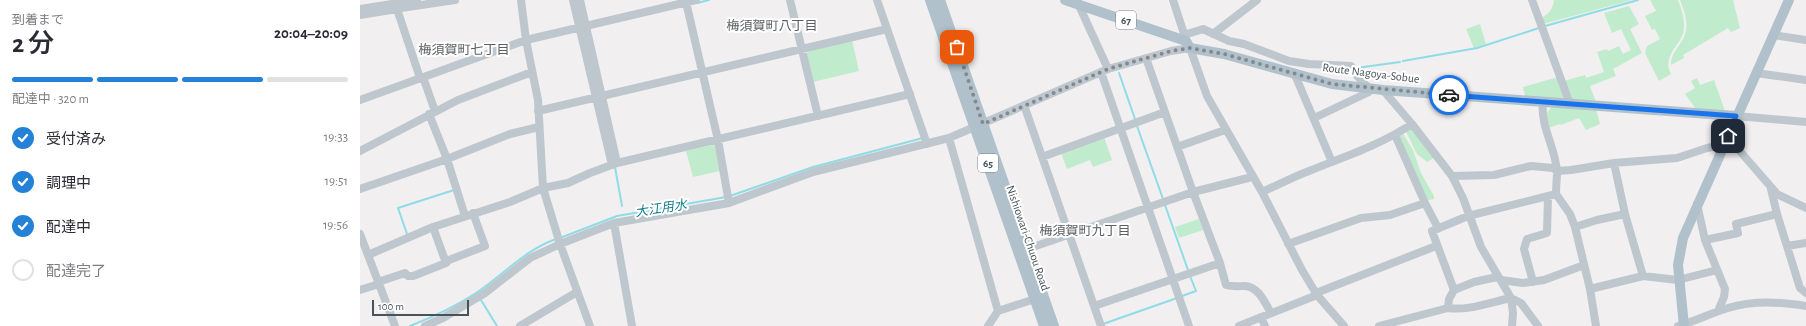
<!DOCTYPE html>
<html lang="ja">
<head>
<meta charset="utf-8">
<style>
	body { margin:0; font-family:"Alegreya Sans","Noto Sans JP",sans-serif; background:#f2f2f3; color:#2b2b33; height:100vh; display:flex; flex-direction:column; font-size:15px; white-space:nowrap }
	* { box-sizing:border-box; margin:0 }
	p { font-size:13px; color:#7c7c81 }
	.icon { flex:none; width:22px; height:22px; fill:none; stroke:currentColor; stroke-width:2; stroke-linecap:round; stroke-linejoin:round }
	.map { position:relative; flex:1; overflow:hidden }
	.sheet { display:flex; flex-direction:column; background:#fff; width:360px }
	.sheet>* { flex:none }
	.scale { position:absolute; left:12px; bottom:10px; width:97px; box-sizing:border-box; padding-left:4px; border:2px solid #48545b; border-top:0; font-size:11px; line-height:14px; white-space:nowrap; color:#48545b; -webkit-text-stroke:3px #fff; paint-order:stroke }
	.pin { position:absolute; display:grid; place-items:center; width:34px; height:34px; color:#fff; margin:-17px; border-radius:8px; box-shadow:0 2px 6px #0006 }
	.courier { position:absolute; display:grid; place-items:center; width:40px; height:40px; margin:-20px; border:3px solid #1a73e8; border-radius:50%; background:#fff; color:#222; box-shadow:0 1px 5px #0007 }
	.headline em { font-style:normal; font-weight:600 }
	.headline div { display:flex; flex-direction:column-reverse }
	.headline { display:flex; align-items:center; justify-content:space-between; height:68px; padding:0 12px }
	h1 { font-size:26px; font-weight:600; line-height:30px }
	.bar { display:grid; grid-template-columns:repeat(4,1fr); gap:6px 4px; align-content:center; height:48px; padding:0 12px }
	.bar i { height:5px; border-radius:3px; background:#e1e1e2 }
	.bar .active { background:#2381d7 }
	.bar p { grid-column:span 4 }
	ol { padding:0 12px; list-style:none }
	li { display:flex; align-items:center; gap:12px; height:44px }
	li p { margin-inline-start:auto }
	li .icon { padding:4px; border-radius:50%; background:#2381d7; color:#fff; stroke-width:4 }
	li:last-child { color:#7c7c81 }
	li i { width:22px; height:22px; border:2px solid #e1e1e2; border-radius:50% }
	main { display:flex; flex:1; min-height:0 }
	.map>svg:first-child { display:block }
</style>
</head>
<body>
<main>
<section class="sheet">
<div class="headline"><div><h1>2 分</h1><p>到着まで</p></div><em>20:04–20:09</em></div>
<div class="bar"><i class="active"></i><i class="active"></i><i class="active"></i><i></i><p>配達中 · 320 m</p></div>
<ol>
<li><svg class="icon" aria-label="check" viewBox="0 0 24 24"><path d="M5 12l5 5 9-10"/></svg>受付済み<p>19:33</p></li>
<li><svg class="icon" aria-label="check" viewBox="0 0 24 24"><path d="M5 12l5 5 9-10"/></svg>調理中<p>19:51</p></li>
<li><svg class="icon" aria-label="check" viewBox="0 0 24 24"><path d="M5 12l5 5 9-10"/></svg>配達中<p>19:56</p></li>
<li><i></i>配達完了</li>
</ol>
</section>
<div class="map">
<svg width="1446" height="326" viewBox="0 0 1446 326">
	<rect width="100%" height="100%" fill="#f1efef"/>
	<path fill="#c0eccd" d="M1194,0H1272L1183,24L1181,18C1189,14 1193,9 1194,0Z
		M1290,0H1318C1322,10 1326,23 1323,34C1318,47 1302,57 1311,74L1299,81L1285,53L1287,46L1300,39L1295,29L1292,30L1285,16L1296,11Z
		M1320,0H1373L1380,28L1371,32L1368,28L1323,55L1324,58L1311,65C1311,51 1322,45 1325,34C1329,23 1324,10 1320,0Z
		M1269,6L1279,24L1270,29L1282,53L1253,69L1256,76L1230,86L1236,102L1211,101L1204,81L1225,75L1226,78L1244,72L1237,52L1247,49L1248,51L1259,46L1263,54L1271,50L1261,29L1252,33L1244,13Z
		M1120,24L1126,44L1114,48L1106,29Z
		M492,40L499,71L453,82L446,54L449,50Z
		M1198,77L1205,100L1165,96L1163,87Z
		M1337,78L1340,85L1354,80L1365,111L1336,109L1325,94L1335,88L1331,81Z
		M1192,106L1236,109L1240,124L1226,130L1219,118L1201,125L1200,124L1188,128L1185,116Z
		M1053,128L1074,158L1067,162L1057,154L1045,130Z
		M1042,132L1053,150L1061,173L1074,196V199L1069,200L1065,199L1039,135Z
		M744,137L752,160L733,167L730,160L707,169L701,153Z
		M352,145L356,146L360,171L333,177L326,151Z
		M839,219L843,230L819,238L815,227Z"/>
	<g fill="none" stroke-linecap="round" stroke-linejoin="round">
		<path stroke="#8fdce7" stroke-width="2" d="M337,3L349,0
			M1185,26L1278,0
			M1043,61L1117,48L1179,28
			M996,68L1040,62
			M759,73L775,119
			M777,126L803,199
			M255,167L262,206
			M370,196L453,167L563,138
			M805,205L828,270
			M47,234L38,208L94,190
			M200,238L257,216L366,197
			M822,296L836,291L830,276
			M121,300L137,326
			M743,324L817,298
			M50,326C73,317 96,306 116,293C143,275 165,250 196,239"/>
		<path stroke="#bec7cd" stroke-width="8" d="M161,0L166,40L178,100L183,188L200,244L230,326
			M213,0L252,165
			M220,0L257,163
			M430,0L458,116
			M517,0L567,144
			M813,0L826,40
			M1172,0L1210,104
			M717,1L748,69
			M326,2L358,140L369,203
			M35,3L60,78
			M41,8L95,0
			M0,9L57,0
			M0,15L37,9
			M853,34L897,0
			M824,35L843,29L869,41L884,44L929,61L949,64L991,66L998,77L1009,88V92L954,118
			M1413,35L1446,40
			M786,58L833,192L860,263L866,285C873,287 879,286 885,286C899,287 905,303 911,313
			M741,72L829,326
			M1396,73L1446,80
			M935,75L972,162
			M63,77L75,111
			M1023,90L1052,124L1092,176L1103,198L1121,247L1151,298L1153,313L1152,326
			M0,100L166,40L336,0
			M1183,102C1180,127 1196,148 1197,172C1197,179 1196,186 1196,194
			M664,105L741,326
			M178,111L527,29
			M69,114L87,159L105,216
			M1376,116L1446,122
			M1035,135L1065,203L1078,228
			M589,138L638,311
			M817,147L865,130
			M0,151L98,100L172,72
			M682,157L805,112
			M1254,163L1265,214L1283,276
			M1092,176L1134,175L1171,166L1193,168L1197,171L1211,170L1254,163L1317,158L1347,148L1363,145H1369L1378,149L1417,194L1446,208
			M0,189L87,159L150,134L179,127
			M1411,189L1417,214L1440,288L1446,293
			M902,192C918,185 933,177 949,171C986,156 1018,146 1052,124
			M1337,204L1345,240L1378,233L1376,224L1417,214
			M254,223L272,326
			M1215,227L1237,220L1265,214
			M0,234L35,326
			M1345,240L1365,289L1364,297L1358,311
			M928,244L1001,218L1030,215L1065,203
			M1427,246L1446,243
			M667,249L833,192L892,177
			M8,255L73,227L150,202L183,188L208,183L230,173L257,163L550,94
			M86,263L89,260L125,246L113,213
			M1141,280L1163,283L1184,280L1224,265
			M18,282L45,273L48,276H53L86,263L73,227
			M1173,282L1164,249L1167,239L1187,233L1188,196
			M1230,289L1236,326
			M0,290L19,284
			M1094,290L1114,282L1137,277
			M956,293L1076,246
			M734,306L860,263
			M1088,308L1089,299L1094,290L1072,231L1108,216L1196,194L1210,214L1215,227L1230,289L1283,276L1318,280L1357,270
			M901,317L905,326
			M65,326L83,318L125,293L170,258L200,244L254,223L369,203L453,172L589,138L748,69L811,51L830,48L847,96L902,192L942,270L957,295L984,326
			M160,326L217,292
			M628,326L638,311L675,299
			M879,326L957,295
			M1019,326L1088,308C1109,311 1131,302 1151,298L1161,303L1178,326
			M1318,326C1336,321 1351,313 1368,308C1394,300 1420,302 1446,306"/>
		<path stroke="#b0c1cc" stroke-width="10" d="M570,0L684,326
			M580,0L694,326
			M705,0L826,41L830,48L864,54L972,84L1023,90L1376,116
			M1324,326L1318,265L1323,238L1429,0"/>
	</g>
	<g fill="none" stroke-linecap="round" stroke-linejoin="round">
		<path stroke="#838a8f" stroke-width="4" stroke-dasharray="0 7.2" d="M597,47L623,124L748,69L811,51L830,48L864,54L972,84L1089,95"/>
		<path stroke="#1a73e8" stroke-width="5" d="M1089,95L1376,116L1368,136"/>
	</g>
	<g text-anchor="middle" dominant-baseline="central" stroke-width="4" stroke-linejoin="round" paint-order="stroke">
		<g fill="#fff" stroke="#7f878c" stroke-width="1">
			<rect x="756" y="11" width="20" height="18" rx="3"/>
			<rect x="618" y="154" width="20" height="18" rx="3"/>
		</g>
		<g font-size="11" font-weight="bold" fill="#48545b">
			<text x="766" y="20">67</text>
			<text x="628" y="163">65</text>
		</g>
		<g font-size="12" fill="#48545b" stroke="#fff">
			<text transform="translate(1011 73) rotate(7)">Route Nagoya-Sobue</text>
			<text transform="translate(668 238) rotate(71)">Nishiowari-Chuou Road</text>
		</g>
		<g font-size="13" fill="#5c6063" stroke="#fff">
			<text x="412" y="26">梅須賀町八丁目</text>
			<text x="104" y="50">梅須賀町七丁目</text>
			<text x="725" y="231">梅須賀町九丁目</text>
		</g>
		<g font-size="13" font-style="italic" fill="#147d8c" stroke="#fff">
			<text transform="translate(301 209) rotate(-9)">大江用水</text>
		</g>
	</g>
</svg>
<div class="scale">100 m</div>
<div class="pin" style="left:597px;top:47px;background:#ea580c"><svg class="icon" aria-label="bag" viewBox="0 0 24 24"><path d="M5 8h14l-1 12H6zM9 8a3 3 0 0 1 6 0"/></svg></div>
<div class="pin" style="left:1368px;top:136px;background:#1f2937"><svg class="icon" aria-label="home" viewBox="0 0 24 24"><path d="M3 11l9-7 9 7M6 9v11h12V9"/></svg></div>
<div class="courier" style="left:1089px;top:95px"><svg class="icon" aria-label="car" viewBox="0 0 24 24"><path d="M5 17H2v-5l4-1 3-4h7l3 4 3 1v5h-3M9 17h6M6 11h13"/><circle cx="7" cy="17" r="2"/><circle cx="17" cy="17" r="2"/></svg></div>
</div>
</main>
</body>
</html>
